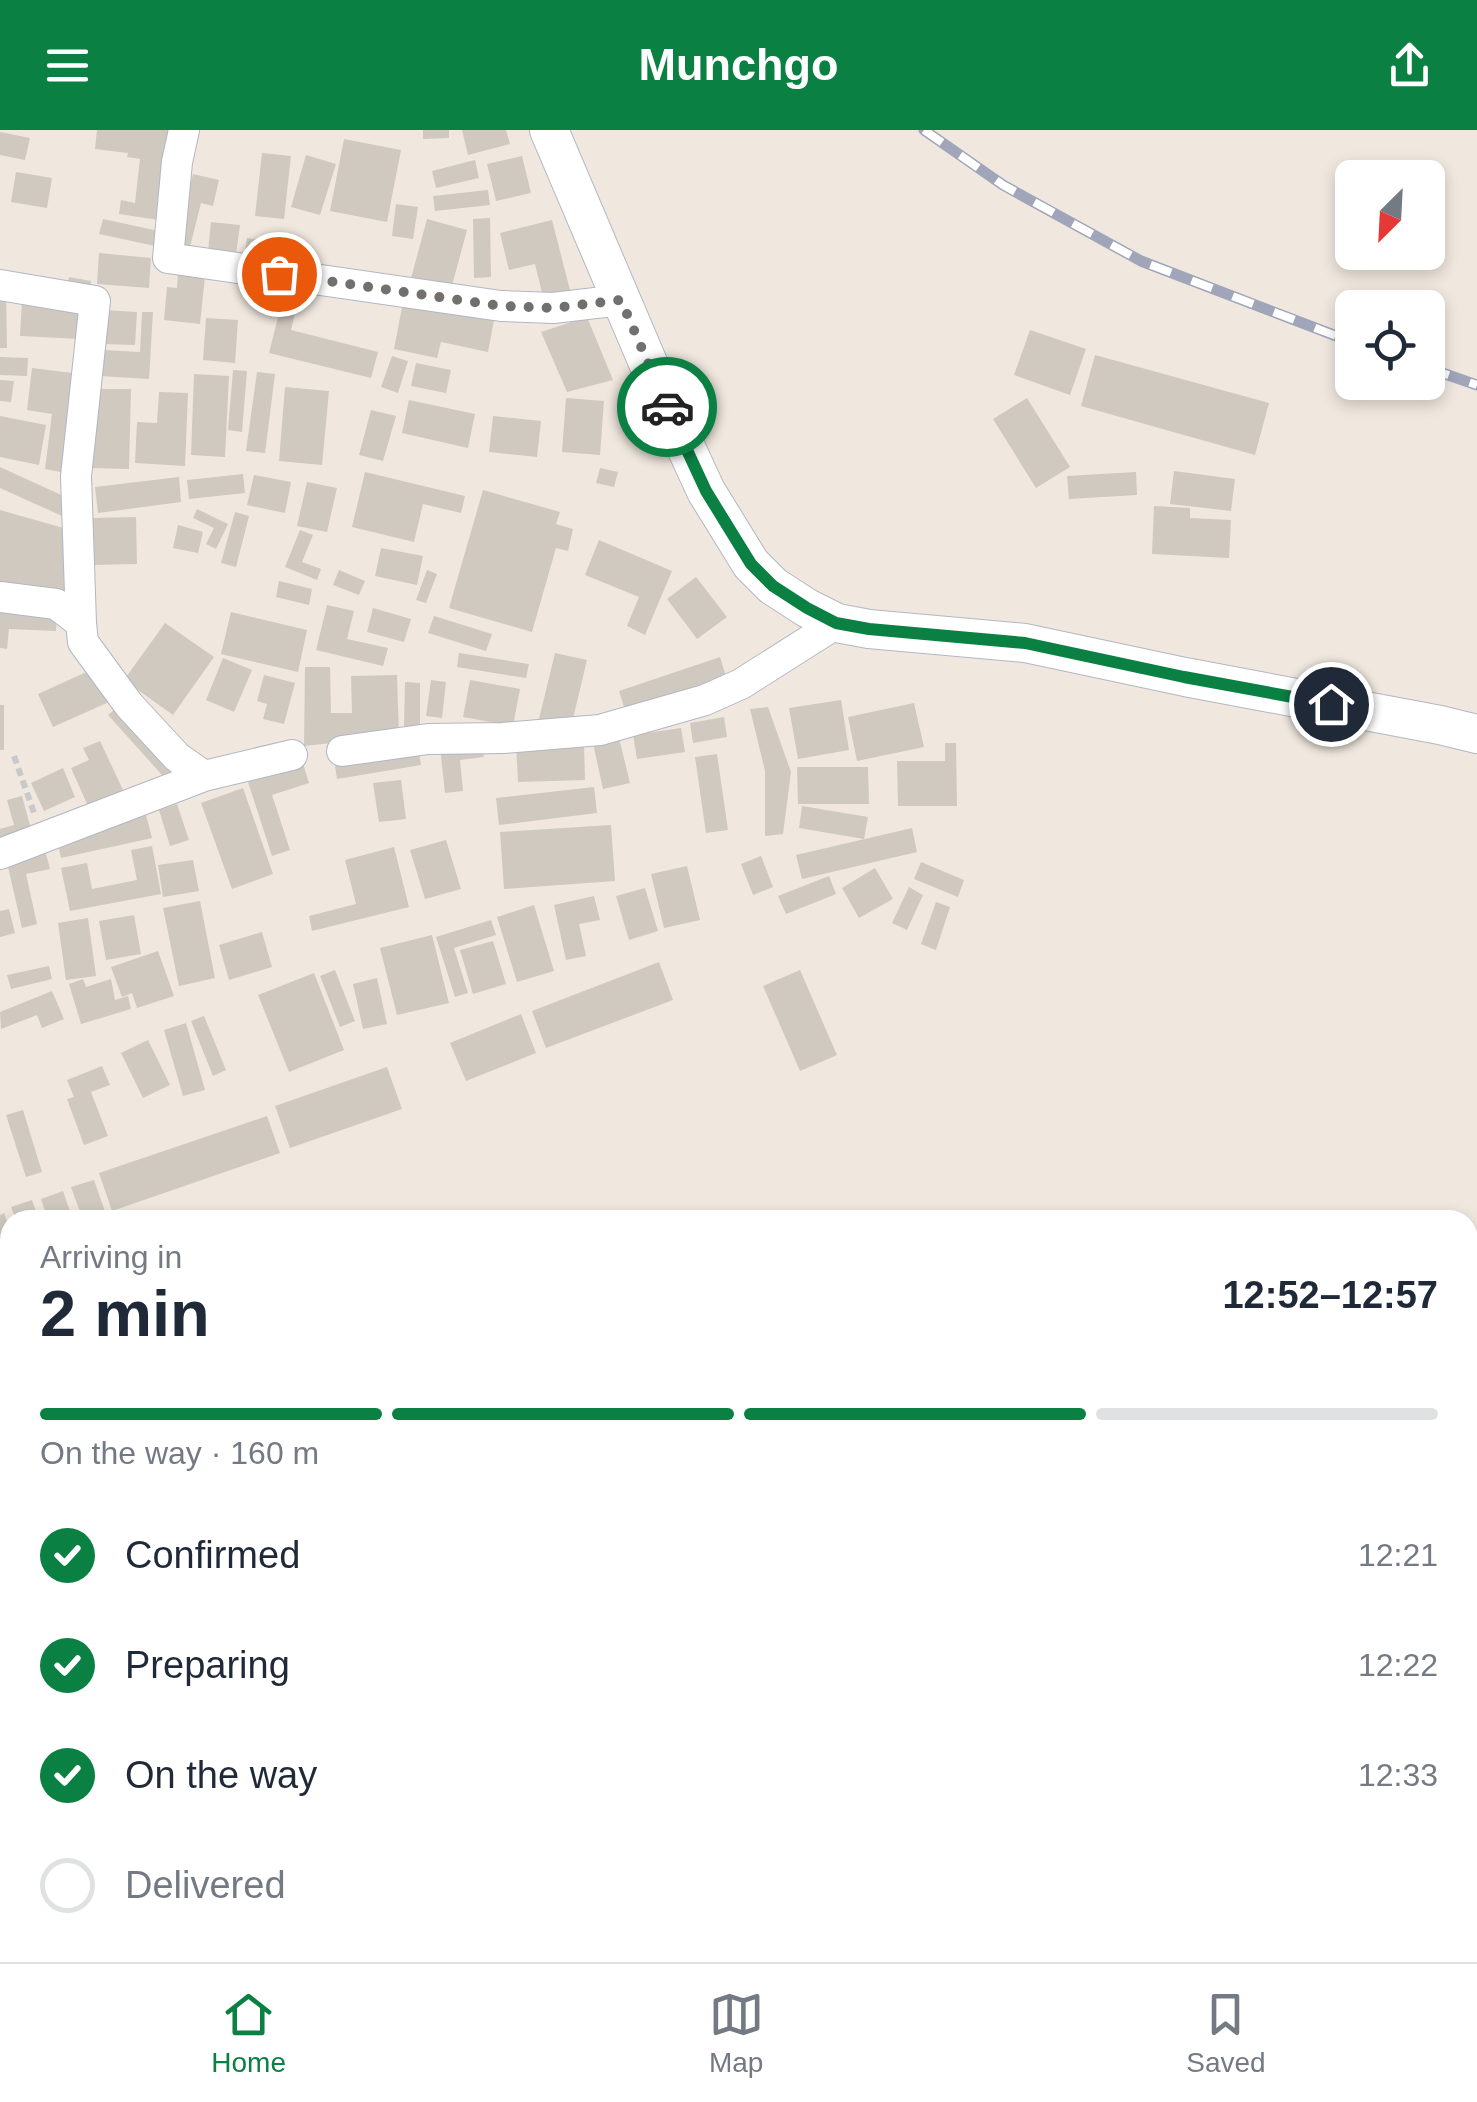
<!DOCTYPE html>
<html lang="en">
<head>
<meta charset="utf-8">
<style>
	body { margin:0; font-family:Arial,sans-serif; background:#f2f2f3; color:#1f2937; height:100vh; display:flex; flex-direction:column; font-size:38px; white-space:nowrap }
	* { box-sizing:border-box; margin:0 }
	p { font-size:32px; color:#747a83 }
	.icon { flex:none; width:55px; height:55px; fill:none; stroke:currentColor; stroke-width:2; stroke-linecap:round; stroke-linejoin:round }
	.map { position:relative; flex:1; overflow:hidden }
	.details { position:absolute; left:0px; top:1080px; width:1478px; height:752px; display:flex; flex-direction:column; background:#fff; border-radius:30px 30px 0 0; box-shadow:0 5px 15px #0003 }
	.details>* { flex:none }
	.needle { width:65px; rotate:204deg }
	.tools { position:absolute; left:1335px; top:30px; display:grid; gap:20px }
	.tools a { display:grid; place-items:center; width:110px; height:110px; border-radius:15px; background:#fff; box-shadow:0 5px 15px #0003; font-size:50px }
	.pin { position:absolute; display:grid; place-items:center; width:85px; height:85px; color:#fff; margin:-42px; border:5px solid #fff; border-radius:50%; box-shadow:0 2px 10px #0007 }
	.courier { position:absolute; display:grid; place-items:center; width:100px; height:100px; margin:-50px; border:8px solid #0b8043; border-radius:50%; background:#fff; color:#222; box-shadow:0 2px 12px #0007 }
	.headline em { font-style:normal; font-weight:700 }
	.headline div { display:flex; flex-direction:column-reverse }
	.headline { display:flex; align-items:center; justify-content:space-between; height:170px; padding:0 40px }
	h1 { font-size:65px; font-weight:700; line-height:75px }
	.bar { display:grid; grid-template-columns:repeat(4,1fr); gap:15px 10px; align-content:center; height:120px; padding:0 40px }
	.bar i { height:12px; border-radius:8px; background:#e0e1e3 }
	.bar .selected { background:#0b8043 }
	.bar p { grid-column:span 4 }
	ol { padding:0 40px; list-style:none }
	li { display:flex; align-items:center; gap:30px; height:110px }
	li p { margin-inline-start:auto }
	li .icon { padding:10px; border-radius:50%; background:#0b8043; color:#fff; stroke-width:4 }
	li:last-child { color:#747a83 }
	li i { width:55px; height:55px; border:5px solid #e0e1e3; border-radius:50% }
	header { display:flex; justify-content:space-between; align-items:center; height:130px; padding:0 40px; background:#0b8043; color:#fff; font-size:45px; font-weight:700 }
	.tab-bar { display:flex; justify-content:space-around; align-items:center; height:140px; border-top:2px solid #e0e1e3; background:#fff; font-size:28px; color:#747a83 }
	.tab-bar a { display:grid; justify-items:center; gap:5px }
	.tab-bar .selected { color:#0b8043 }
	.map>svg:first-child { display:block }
</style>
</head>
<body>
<header><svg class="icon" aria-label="menu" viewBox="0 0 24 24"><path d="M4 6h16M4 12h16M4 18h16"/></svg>Munchgo<svg class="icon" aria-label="share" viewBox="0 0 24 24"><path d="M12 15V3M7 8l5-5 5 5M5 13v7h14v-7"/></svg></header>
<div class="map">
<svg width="1477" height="1832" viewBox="0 0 1477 1832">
	<rect width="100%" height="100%" fill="#f0e8df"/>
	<path fill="#e2e0e8" d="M1468,1690L1477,1692V1832H481L504,1822H1468Z"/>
	<path fill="#cfc9c0" d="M97,0H170L159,90L119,84L121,70L135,73L140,29L127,27L128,23L95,19Z
		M423,0H449V8L423,9Z
		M462,0H506L510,14L468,25Z
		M0,2L30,8L25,30L0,25Z
		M344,9L401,20L387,92L330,81Z
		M262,23L291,26L284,89L255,86Z
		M306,25L336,34L320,85L291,77Z
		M522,26L531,63L496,71L487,34Z
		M475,30L479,48L436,58L432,41Z
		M16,42L52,48L47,78L11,72Z
		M193,44L219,50L213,76L201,73L190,117L176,114Z
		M488,60L490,75L435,81L433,66Z
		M396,74L418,77L413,109L392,106Z
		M490,88L491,147L474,148L473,89Z
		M103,89L159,101L155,116L99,104Z
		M427,89L467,100L450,163L410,152Z
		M552,90L571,164L544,171L535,134L509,140L500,103Z
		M211,92L240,95L236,124L208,121Z
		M247,108L275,113L271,132L244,128Z
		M99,123L151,128L149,158L97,154Z
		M178,144L205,146L200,194L164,190L167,157L177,158Z
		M69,147L91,151L89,165L67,161Z
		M287,151L302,155L291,200L378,222L371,248L269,223Z
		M0,161H6L7,218H0Z
		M404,167L495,185L488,222L441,212L437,228L394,219Z
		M22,170L81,174L80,209L20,206Z
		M104,180L137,182L135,215L102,214Z
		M142,182H153L149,249L100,246L102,220L140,222Z
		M587,187L613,250L567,262L541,202Z
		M206,188L238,190L235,233L203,230Z
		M1030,200L1086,219L1070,265L1014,245Z
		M1095,225L1269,273L1255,325L1081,276Z
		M392,226L408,231L398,263L381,257Z
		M0,227L28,228L27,246L0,245Z
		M416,233L451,240L446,263L411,256Z
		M32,238L80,244L66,343L45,339L52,284L27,280Z
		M233,240L247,241L242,302L228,300Z
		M257,242L275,244L265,323L246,321Z
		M194,244L229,246L225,327L191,325Z
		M0,250L14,251L11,272L0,271Z
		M285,257L329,261L322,335L279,331Z
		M95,259H131L129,339L88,338Z
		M159,262L188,263L185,336L135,333L137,292L157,293Z
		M566,268L604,271L600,325L562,322Z
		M1027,268L1070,337L1036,358L993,289Z
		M409,270L475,284L468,318L402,303Z
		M371,280L396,286L383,331L359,325Z
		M0,286L46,295L39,335L0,327Z
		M493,286L541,291L537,327L489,322Z
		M0,337L70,369L62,386L0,358Z
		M600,338L618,342L614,357L596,353Z
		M1174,341L1235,349L1231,381L1170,374Z
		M365,342L465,366L461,383L423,374L414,412L352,397Z
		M1136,342L1137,365L1069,369L1067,346Z
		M243,344L245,363L189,369L187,350Z
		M254,345L291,352L285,383L247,375Z
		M179,347L181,372L98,383L95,357Z
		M307,352L337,358L327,402L297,396Z
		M483,360L560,382L556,394L573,399L568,421L556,418L532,502L449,478Z
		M1154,376L1190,378V388L1231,390L1229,428L1152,424Z
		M197,379L228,394L216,419L206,414L214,398L193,388Z
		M0,380L67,399L66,466L0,459Z
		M235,382L249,386L236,437L221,433Z
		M136,387L137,434L92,435V388Z
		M178,395L203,402L198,423L173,418Z
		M300,400L313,405L302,432L321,439L317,450L285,437Z
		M599,410L672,441L645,505L627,496L639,467L585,445Z
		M381,418L423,426L417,455L375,446Z
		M339,440L365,451L359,465L333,455Z
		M427,440L437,444L426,473L416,470Z
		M696,447L727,487L697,509L667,469Z
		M279,451L312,459L309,475L276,467Z
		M327,475L354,481L347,509L388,518L383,536L316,520Z
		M0,477L57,480L56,501L9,499L7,519L0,518Z
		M373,478L411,489L404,512L367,502Z
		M231,482L307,500L298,542L221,524Z
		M434,486L492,504L486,521L428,503Z
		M165,493L214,527L173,585L124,550Z
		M459,523L529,534L526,548L457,537Z
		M555,523L587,530L571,597L539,589Z
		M720,527L726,546L625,580L619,561Z
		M223,528L252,540L234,582L206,570Z
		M305,537H330L331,583H352L351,546L397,545L399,606L304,616Z
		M93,539L109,572L53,597L38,564Z
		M264,545L295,553L284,594L263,589L267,574L257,571Z
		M431,550L446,552L442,588L426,586Z
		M470,550L520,559L513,596L463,587Z
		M405,552L420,553V596H404Z
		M841,570L849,620L798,629L789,578Z
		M914,573L924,617L857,631L848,587Z
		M121,574L184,644L171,655L108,585Z
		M0,575H4V620H0Z
		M768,577L791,642L783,704L765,706V641L750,579Z
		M724,587L727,607L693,613L690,593Z
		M681,598L685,622L637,629L633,605Z
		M619,608L630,653L603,659L593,613Z
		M100,611L123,660L88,676L71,638L89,630L83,618Z
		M482,613L484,627L460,630L463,661L445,663L440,617Z
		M945,613H956L957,676H898L897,631H945Z
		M584,614L585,650L518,652L516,616Z
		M418,616L421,635L337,649L334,630Z
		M717,624L728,700L706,703L695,627Z
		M303,634L309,653L272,665L290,720L272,726L248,652Z
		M797,637H868L869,674H798Z
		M63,638L75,667L44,681L31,653Z
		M401,650L406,689L379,692L373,653Z
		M594,657L597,683L499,695L496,668Z
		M243,658L273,744L232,759L201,673Z
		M22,666L34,710L0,719V699L14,695L7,670Z
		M177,674L189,710L170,716L159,680Z
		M802,676L868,687L864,709L799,698Z
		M146,685L152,708L61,728L56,705Z
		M611,695L615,751L504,759L500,702Z
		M912,698L917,722L802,749L796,725Z
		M446,710L461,759L425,769L410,720Z
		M152,716L161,764L70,781L61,738L87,733L92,759L137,750L131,720Z
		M394,717L409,777L312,801L309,786L356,774L345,730Z
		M45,720L50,739L26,744L37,794L22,798L6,728Z
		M761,726L773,757L753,765L741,734Z
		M193,730L199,761L163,767L158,735Z
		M921,732L964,750L958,767L914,749Z
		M687,736L700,790L664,798L651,744Z
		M875,738L893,769L859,788L842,758Z
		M829,746L836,764L786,784L778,766Z
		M909,757L923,765L907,800L892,793Z
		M645,758L658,801L629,810L616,766Z
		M594,766L600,790L579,794L586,826L566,830L554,775Z
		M200,771L215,848L179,856L163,778Z
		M936,772L950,777L936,820L921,814Z
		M534,775L554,841L517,852L497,787Z
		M9,779L15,803L0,807V781Z
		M134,785L141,824L106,830L99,791Z
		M88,788L96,846L66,850L58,793Z
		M491,790L496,805L454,818L468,863L455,867L436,807Z
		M262,802L272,837L229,850L219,815Z
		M432,805L449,873L397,885L380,818Z
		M493,811L506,854L473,864L460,820Z
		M158,821L174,866L137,878L132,863L122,867L111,837Z
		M659,832L673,870L546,918L532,881Z
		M49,836L52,849L11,859L7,845Z
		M335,840L355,891L340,897L320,846Z
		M800,840L837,925L800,941L763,856Z
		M314,843L344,920L289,942L258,865Z
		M377,848L387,894L363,899L353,854Z
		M83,849L86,857L111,849L115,870L128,866L131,879L81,894L69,854Z
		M52,861L64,889L42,898L37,885L1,899L0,882Z
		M521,884L536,923L466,951L450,913Z
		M204,886L226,940L213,946L191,891Z
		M186,893L205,960L183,966L164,900Z
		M148,910L170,955L143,968L121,923Z
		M102,936L110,955L91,962L108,1006L84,1015L67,969L74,967L67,950Z
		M387,937L402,979L290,1018L275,976Z
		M23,980L42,1042L26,1047L6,985Z
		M267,986L280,1023L112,1081L99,1043Z
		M94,1050L108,1090H83L71,1057Z
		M63,1061L73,1090H48L41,1069Z
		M32,1070L39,1090H16L11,1077Z
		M4,1083L10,1100V1128L0,1131V1085Z"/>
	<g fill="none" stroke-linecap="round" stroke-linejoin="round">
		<g stroke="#b3b6c2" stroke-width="32">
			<path id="minor" d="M184,0L177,32L168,128L501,176L553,178L621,170
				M0,155L95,171L76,346L81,493
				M0,467L56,474L81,493L83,512L129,575L177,627L204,646L292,625
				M342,621L428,609L503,608L600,600L705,570L741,554L837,493
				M0,724L204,646
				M1468,1661L1477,1662
				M443,1832L466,1822"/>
		</g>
		<g stroke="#b3b6c2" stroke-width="40">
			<path id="tertiary" d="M549,0L660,261L706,361L751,434L773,456L807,478L837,493L869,499L1025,513L1185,547L1440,595L1477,604"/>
		</g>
		<path stroke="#c9c9c9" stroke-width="6" stroke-dasharray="8 5" stroke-linecap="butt" d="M14,626L34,683"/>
		<use href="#minor" stroke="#fff" stroke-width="30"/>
		<use href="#tertiary" stroke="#fff" stroke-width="38"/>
		<g stroke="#a0a5ba" stroke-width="11">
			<path id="rail" d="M924,0L1003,55L1141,131L1352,212
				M1428,238L1477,255"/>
		</g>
		<use href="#rail" stroke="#fff" stroke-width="8" stroke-dasharray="22" stroke-linecap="butt"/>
	</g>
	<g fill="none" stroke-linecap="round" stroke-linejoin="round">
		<path stroke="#726f6c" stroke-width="10" stroke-dasharray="0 18" d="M279,144L501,176L553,178L621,170L667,277"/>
		<path stroke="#0b8043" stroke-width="12" d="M667,277L706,361L751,434L773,456L807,478L836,493L869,499L1025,513L1184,547L1331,574"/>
	</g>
</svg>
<div class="tools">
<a><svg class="needle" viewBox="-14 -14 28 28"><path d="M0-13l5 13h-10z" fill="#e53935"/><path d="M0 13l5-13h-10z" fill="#747a83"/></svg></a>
<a><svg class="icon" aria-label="locate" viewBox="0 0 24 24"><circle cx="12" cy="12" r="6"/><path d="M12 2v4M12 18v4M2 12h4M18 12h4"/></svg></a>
</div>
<div class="pin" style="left:279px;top:144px;background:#ea580c"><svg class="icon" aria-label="bag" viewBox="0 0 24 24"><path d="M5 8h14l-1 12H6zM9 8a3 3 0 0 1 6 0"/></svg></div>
<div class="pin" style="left:1331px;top:574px;background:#1f2937"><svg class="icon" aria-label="home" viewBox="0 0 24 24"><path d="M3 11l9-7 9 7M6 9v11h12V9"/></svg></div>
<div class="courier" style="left:667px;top:277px"><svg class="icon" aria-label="car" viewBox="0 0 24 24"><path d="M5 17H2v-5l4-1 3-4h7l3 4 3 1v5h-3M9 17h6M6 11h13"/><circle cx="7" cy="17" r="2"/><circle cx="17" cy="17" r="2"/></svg></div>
<section class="details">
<div class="headline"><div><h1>2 min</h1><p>Arriving in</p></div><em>12:52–12:57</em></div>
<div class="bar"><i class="selected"></i><i class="selected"></i><i class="selected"></i><i></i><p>On the way · 160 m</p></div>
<ol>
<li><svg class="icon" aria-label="check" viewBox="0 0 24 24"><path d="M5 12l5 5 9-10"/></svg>Confirmed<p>12:21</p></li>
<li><svg class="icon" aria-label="check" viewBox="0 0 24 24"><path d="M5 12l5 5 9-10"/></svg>Preparing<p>12:22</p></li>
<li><svg class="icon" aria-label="check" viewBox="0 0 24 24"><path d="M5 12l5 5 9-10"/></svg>On the way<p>12:33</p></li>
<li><i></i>Delivered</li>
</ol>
</section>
</div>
<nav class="tab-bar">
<a class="selected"><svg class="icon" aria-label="home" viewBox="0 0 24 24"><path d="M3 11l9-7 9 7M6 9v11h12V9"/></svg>Home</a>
<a><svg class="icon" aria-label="map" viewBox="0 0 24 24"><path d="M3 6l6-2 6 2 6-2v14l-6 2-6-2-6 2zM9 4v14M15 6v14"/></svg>Map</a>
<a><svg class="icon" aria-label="saved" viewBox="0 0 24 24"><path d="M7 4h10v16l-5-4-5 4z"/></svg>Saved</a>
</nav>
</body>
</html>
